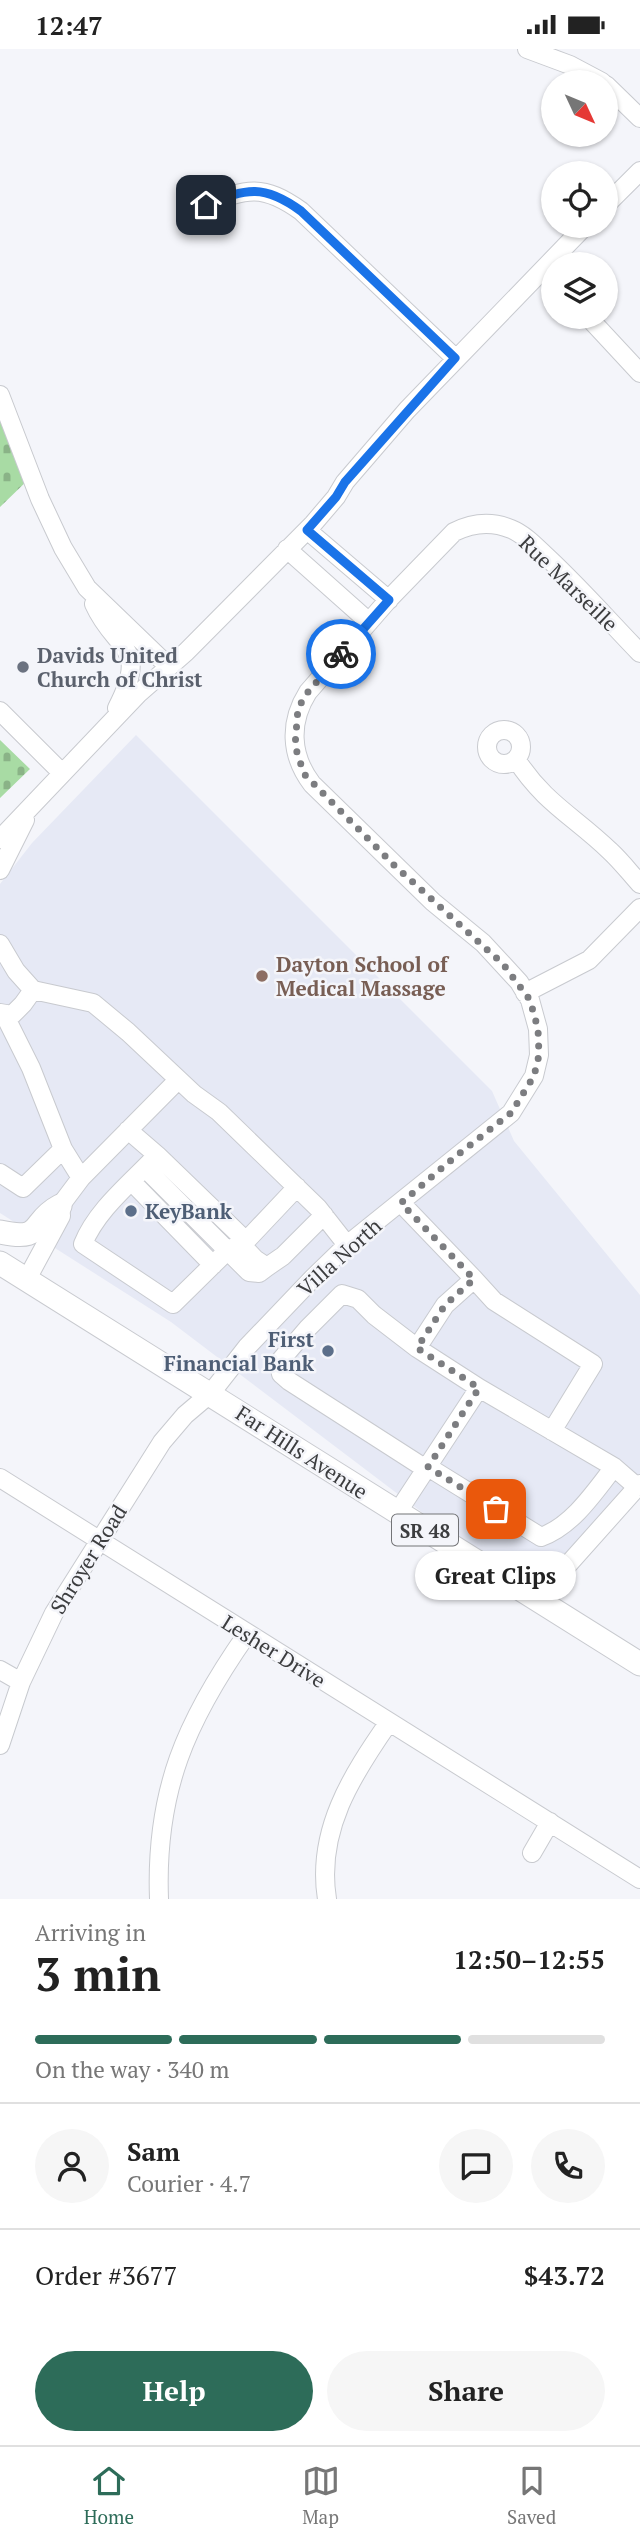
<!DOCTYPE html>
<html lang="en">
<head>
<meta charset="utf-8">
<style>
	body { margin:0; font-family:"PT Serif",serif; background:#f6f6f6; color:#222; height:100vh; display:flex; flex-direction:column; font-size:26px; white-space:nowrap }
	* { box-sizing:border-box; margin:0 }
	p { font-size:23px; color:#767676 }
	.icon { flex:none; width:38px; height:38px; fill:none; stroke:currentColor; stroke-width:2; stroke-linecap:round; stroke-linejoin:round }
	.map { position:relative; height:1850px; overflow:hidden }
	.panel { display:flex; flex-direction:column; background:#fff; flex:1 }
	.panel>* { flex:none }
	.needle { width:46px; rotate:134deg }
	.controls { position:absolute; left:541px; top:21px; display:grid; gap:14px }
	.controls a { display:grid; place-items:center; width:77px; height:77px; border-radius:50%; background:#fff; box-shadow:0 2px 5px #0004; font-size:35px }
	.pin { position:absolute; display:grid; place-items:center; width:60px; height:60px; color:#fff; margin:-30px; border-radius:14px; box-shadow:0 4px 10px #0006 }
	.courier { position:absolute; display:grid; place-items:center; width:70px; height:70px; margin:-35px; border:5px solid #1a73e8; border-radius:50%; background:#fff; color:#222; box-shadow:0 2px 9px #0007 }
	.bubble { position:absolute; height:49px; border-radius:24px; background:#fff; box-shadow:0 2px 5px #0004; font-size:23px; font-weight:800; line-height:49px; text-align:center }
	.overview em { font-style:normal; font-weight:800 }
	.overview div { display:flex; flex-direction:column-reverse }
	.overview { display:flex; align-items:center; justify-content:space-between; height:119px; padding:0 35px }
	h1 { font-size:46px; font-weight:800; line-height:52px }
	.bar { display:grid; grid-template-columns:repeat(4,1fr); gap:10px 7px; align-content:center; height:84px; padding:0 35px }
	.bar i { height:9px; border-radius:5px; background:#e0e0e0 }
	.bar .active { background:#2d6c59 }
	.bar p { grid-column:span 4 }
	.line { display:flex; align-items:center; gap:18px; padding:0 35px; border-top:2px solid #e0e0e0 }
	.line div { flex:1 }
	.round { display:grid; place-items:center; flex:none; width:74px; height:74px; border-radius:37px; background:#f6f6f6 }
	.primary-button { display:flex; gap:14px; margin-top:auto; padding:14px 35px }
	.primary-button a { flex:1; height:80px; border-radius:42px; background:#2d6c59; color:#fff; font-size:28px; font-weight:800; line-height:80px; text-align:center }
	.primary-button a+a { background:#f6f6f6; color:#222 }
	.status { display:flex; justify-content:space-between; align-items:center; height:49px; padding:0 35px; background:#fff; direction:ltr }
	.status svg { height:19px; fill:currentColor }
	.tabs { display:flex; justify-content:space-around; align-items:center; height:98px; border-top:2px solid #e0e0e0; background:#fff; font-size:19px; color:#767676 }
	.tabs a { display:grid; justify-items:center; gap:4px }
	.tabs .active { color:#2d6c59 }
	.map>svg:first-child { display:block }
</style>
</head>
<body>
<div class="status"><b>12:47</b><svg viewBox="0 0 49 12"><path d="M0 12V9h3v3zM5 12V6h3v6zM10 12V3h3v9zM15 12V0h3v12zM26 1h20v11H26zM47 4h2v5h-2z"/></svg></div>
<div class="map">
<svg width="640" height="1850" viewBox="0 0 640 1850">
	<defs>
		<pattern id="cemetery-stones" width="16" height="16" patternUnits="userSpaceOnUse" patternTransform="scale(1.75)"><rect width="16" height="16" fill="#a8dba4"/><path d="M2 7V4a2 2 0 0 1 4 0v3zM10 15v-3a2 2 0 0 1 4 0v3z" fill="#8ab387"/></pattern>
	</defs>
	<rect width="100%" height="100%" fill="#f4f5fa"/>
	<path fill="#e6e9f5" d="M136,686L492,1042L514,1092L640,1246V1438L543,1555L171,1273L0,1164V835L32,794Z"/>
	<path fill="url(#cemetery-stones)" d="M0,346L32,427L0,458Z
		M0,691L30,720L0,749Z"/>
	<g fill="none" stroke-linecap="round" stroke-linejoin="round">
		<g stroke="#c8cacf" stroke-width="20">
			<path id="minor" d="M527,0L570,16L602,33
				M606,36L640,69
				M206,156C247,139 263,135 301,162L455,309
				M606,156L640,122
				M588,268L640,324
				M0,346L40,450L63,499L87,539L168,617
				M307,481L389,551
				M287,500L369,573
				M94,555C116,604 150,595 117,659
				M0,662L62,724
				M487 698a17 17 0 1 1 34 0a17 17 0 1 1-34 0Z
				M516,710C544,754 575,768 610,802C621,812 630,824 640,835
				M0,790L138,645L186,603L313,475L336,448L345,433L407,361L585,177
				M0,821L25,771
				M0,895L16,922L33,941L93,954L128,983L194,1045L219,1063L318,1159L347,1196
				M525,944L589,911L640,859
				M0,964L12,966L23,955L33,941
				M4,965L31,1019L63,1100
				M128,1081L157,1106C132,1133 97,1160 83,1195L173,1255L227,1202L246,1192L297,1138
				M157,1106L246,1192
				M145,1119L249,1223L259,1224L267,1218
				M0,1124L23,1139L63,1100L81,1129
				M132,1133L213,1216
				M401,1154L474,1230L445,1256L417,1299L479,1339
				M241,1195L255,1210L267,1218L283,1207L324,1166
				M27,1230L61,1167L60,1157L81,1129L178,1031
				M474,1230L494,1252L593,1315L552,1382
				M417,1299L374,1266L358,1250L342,1245L308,1279L279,1313L281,1325L289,1332L426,1420
				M428,1418L541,1488C572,1477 594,1444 614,1418
				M0,1429L640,1830
				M397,1464L479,1339L614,1418L637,1438
				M543,1555L565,1519L640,1435
				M0,1621L21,1633
				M0,1696L21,1633L54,1564L162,1393L185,1366L211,1344L247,1298L313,1229L347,1196L511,1064L534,1027L539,1006L538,980L530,951L519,933L483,894L433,853L312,735C290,706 289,673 308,643L389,550L454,483C472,474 492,472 511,480C526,486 538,500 549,510C581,540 610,573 640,604
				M532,1804L550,1773
				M159,1850C155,1742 186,1672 247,1585
				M327,1850C316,1782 352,1726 389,1673"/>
		</g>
		<g stroke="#c8cacf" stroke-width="25">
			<path id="major" d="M0,1183C46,1193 29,1173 60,1157
				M0,1214L640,1615"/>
		</g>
		<use href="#minor" stroke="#fff" stroke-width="18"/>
		<use href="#major" stroke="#fff" stroke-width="23"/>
	</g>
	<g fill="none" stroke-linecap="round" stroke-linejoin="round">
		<path stroke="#7c7d80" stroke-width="7" stroke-dasharray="0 12.6" d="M341,605L308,643L298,659L295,697L304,725L394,816L503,915L530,951L538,980L539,1006L534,1027L511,1064L456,1107L401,1154L474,1230L445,1256L417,1299L479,1339L428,1418L496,1460"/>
		<path stroke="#1a73e8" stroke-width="9" d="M206,156C247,139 264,135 301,162L455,309L345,433L336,448L307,481L389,551L341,605"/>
	</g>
	<circle fill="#6b7280" stroke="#f4f5fa" stroke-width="2.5" cx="23" cy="618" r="7"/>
	<circle fill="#8d6e63" stroke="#f4f5fa" stroke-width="2.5" cx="262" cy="927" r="7"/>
	<g fill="#5c6f8a" stroke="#f4f5fa" stroke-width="2.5">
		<circle cx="131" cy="1162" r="7"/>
		<circle cx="328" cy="1302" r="7"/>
	</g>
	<g text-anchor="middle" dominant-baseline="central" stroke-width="5" stroke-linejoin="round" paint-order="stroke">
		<rect fill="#f4f5fa" stroke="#737477" stroke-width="2" x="392" y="1465.5" width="66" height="31" rx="5"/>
		<g font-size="19" font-weight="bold" fill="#3c3d3f">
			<text x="425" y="1481">SR 48</text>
		</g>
		<g font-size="21" fill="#3c3d3f" stroke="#f4f5fa">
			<text transform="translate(569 534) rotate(44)">Rue Marseille</text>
			<text transform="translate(339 1208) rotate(-42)">Villa North</text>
			<text transform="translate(302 1403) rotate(33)">Far Hills Avenue</text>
			<text transform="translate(88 1510) rotate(-58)">Shroyer Road</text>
			<text transform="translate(274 1602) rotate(32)">Lesher Drive</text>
		</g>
		<g font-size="21" font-weight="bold" fill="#5b616d" stroke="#f4f5fa" text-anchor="start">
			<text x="37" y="606">Davids United<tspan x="37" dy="24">Church of Christ</tspan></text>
		</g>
		<g font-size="21" font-weight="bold" fill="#785e54" stroke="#f4f5fa" text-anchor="start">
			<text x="276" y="915">Dayton School of<tspan x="276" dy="24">Medical Massage</tspan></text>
		</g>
		<g font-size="21" font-weight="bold" fill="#4e5e75" stroke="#f4f5fa" text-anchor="start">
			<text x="145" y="1162">KeyBank</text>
			<text x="314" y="1290" text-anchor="end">First<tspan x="314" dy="24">Financial Bank</tspan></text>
		</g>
	</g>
</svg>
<div class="controls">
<a><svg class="needle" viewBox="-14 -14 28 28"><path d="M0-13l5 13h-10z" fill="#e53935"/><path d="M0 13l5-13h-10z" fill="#767676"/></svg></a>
<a><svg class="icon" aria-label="locate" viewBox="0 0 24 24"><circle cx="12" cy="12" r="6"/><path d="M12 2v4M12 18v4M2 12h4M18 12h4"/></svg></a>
<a><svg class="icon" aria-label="layers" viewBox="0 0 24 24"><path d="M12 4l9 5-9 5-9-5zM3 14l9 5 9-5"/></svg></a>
</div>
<div class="pin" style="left:496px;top:1460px;background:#ea580c"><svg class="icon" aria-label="bag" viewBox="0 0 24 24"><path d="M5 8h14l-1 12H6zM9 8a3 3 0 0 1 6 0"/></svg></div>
<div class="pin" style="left:206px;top:156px;background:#1f2937"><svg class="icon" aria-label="home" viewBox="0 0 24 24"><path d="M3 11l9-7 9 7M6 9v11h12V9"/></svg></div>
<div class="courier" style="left:341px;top:605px"><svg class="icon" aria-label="bike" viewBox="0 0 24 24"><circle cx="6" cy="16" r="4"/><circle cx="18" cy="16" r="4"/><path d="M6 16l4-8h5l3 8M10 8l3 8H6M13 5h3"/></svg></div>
<div class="bubble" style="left:415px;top:1502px;width:161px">Great Clips</div>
</div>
<section class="panel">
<div class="overview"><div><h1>3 min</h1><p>Arriving in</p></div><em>12:50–12:55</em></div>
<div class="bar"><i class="active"></i><i class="active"></i><i class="active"></i><i></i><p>On the way · 340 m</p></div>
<div class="line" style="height:126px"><a class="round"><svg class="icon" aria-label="person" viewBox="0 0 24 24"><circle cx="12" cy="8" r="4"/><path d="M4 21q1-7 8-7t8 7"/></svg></a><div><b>Sam</b><p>Courier · 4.7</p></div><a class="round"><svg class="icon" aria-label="chat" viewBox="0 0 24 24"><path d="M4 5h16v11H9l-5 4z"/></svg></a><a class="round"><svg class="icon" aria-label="phone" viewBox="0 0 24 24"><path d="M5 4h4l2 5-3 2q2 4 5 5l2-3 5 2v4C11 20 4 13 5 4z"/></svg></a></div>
<div class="line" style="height:91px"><div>Order #3677</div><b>$43.72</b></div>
<div class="primary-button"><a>Help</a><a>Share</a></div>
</section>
<nav class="tabs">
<a class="active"><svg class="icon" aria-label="home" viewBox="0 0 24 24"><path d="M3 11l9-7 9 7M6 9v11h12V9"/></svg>Home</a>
<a><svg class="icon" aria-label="map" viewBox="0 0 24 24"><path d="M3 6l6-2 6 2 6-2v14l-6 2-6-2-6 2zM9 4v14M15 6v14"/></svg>Map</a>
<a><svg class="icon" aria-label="saved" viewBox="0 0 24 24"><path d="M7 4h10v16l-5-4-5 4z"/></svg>Saved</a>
</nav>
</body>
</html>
